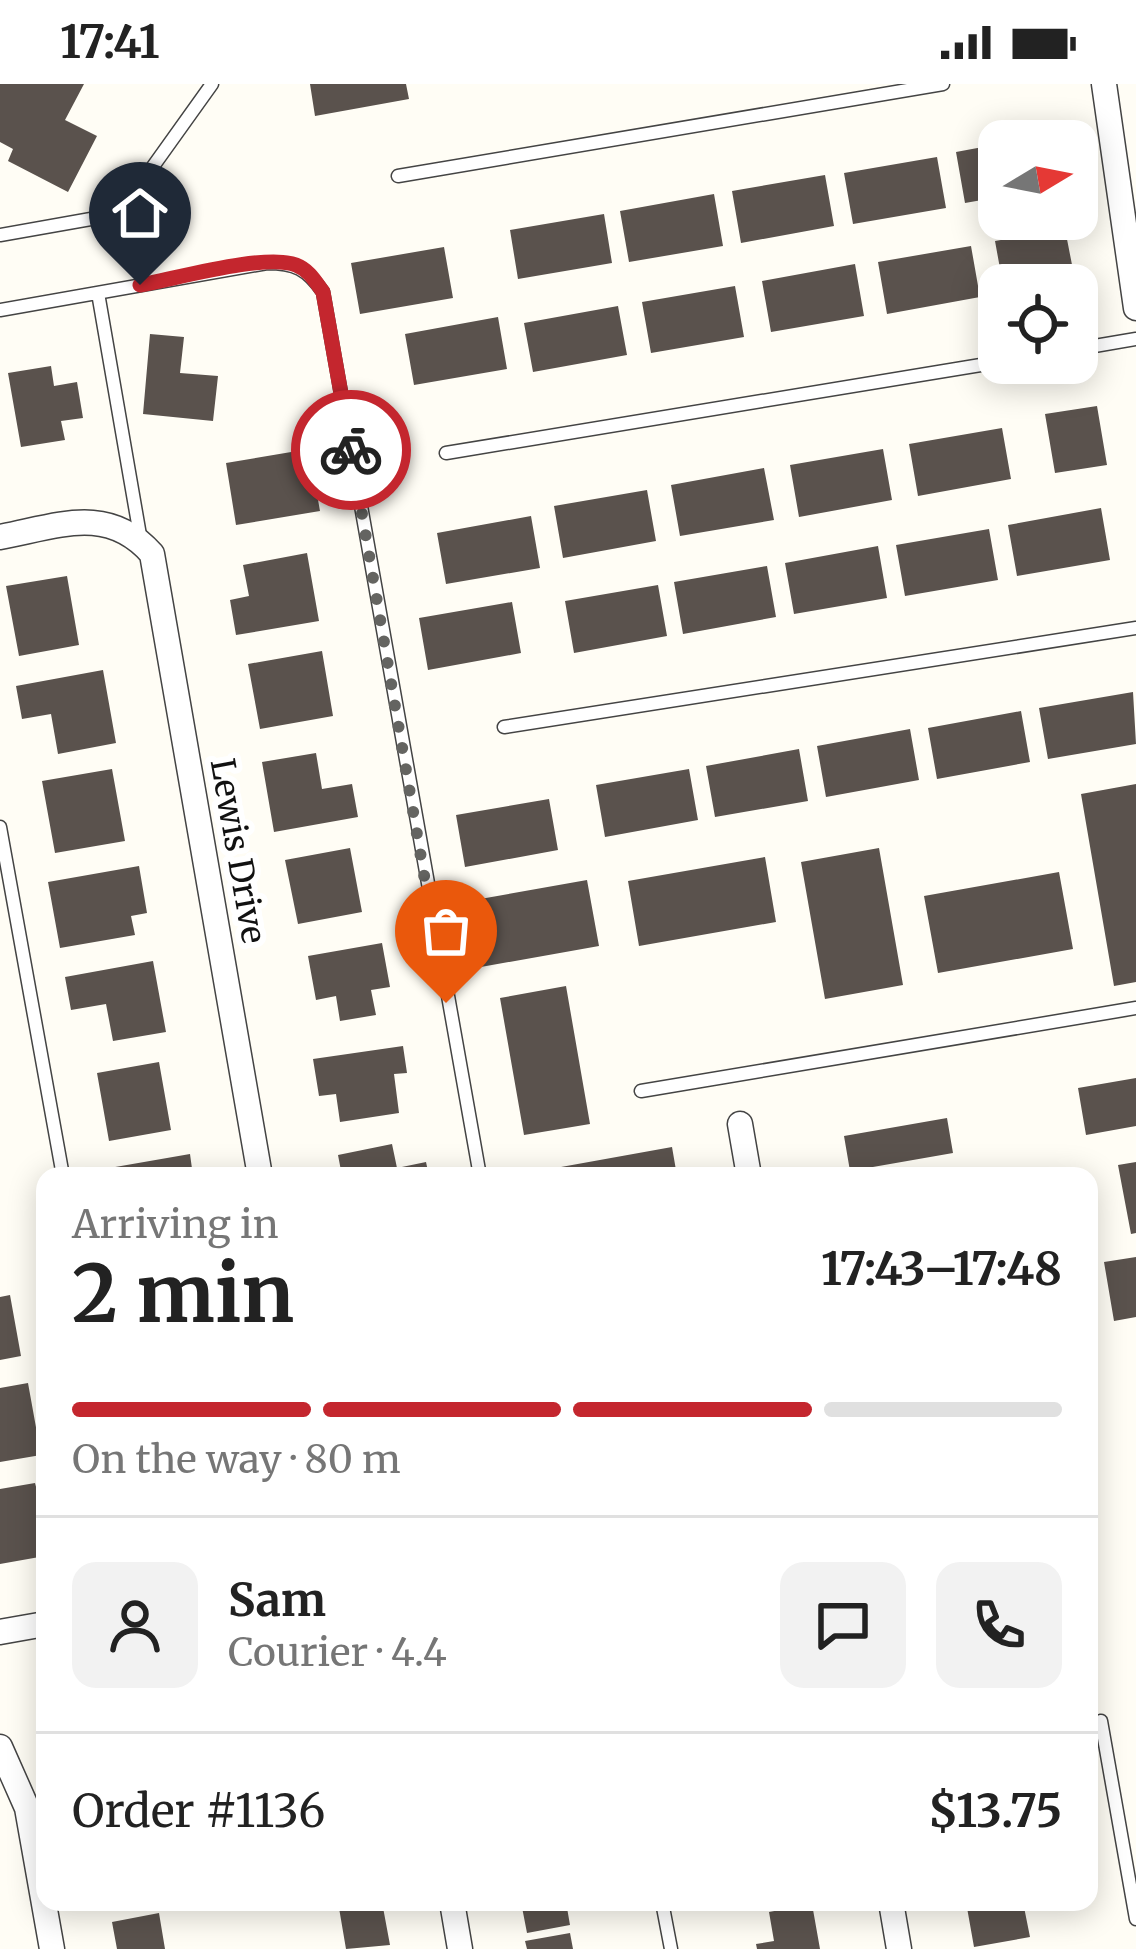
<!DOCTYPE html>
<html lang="en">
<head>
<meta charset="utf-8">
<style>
	body { margin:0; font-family:Merriweather,serif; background:#f2f2f2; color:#222; height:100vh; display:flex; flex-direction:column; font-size:45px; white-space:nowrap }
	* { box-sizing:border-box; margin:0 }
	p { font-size:39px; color:#767676 }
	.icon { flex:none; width:66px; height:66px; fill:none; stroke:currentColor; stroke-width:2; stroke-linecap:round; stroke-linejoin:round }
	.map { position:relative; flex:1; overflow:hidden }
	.drawer { position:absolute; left:36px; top:1083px; width:1062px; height:744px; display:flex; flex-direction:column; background:#fff; border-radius:24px; box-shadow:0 6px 30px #0003 }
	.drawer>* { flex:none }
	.needle { width:78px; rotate:80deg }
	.controls { position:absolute; left:978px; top:36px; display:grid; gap:24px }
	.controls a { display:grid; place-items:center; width:120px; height:120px; border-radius:24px; background:#fff; box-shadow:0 6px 30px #0003; font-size:60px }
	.pin { position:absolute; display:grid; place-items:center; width:102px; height:102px; color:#fff; margin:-123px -51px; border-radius:50% 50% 50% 0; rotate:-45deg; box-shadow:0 0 12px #0007 }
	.pin .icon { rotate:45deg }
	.courier { position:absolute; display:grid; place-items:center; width:120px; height:120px; margin:-60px; border:9px solid #c4262e; border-radius:50%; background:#fff; color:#222; box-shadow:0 3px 15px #0007 }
	.head em { font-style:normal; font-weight:700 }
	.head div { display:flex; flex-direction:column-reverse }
	.head { display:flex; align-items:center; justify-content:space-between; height:204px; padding:0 36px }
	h1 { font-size:78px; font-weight:700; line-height:90px }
	.bar { display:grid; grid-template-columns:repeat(4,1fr); gap:18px 12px; align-content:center; height:144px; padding:0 36px }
	.bar i { height:15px; border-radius:9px; background:#e0e0e0 }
	.bar .current { background:#c4262e }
	.bar p { grid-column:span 4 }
	.line { display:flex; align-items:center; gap:30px; padding:0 36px; border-top:3px solid #e0e0e0 }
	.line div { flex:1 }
	.round { display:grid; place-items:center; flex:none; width:126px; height:126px; border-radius:24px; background:#f2f2f2 }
	.status { display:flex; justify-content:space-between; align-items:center; height:84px; padding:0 60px; background:#fff; direction:ltr }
	.status svg { height:33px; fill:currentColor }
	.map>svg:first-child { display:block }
</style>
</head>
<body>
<div class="status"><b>17:41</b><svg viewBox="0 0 49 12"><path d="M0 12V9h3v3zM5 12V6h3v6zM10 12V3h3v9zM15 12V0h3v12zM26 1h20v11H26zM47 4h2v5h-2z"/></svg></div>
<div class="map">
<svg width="1136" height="1865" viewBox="0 0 1136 1865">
	<rect width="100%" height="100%" fill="#fffdf5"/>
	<path fill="#5a524d" d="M0,0H84L65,36L97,52L68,108L8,77L13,65L0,58Z
		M310,0H406L409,15L315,32Z
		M999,60V113L965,119L956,68Z
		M937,73L946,124L853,140L844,89Z
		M825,91L834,142L741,159L732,107Z
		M714,110L723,162L629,178L620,127Z
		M604,130L612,179L518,195L510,146Z
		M1065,145L1075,196L1003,201L995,157Z
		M971,162L980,213L887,230L878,178Z
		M444,163L453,214L360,230L351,179Z
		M855,180L864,232L771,248L762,197Z
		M735,202L744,253L651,269L642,218Z
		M618,222L627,271L533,288L524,239Z
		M498,233L507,285L414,301L405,250Z
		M150,250L184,253L180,289L218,292L213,337L143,330Z
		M51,282L54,302L77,298L83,334L61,337L65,356L21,363L8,289Z
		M1097,322L1107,381L1055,389L1045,330Z
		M1002,344L1011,395L918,412L909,360Z
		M321,363L326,391L314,393L320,427L236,441L226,379Z
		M883,365L892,416L799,433L790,381Z
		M764,384L774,436L680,452L671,401Z
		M647,406L656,457L563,474L554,422Z
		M1101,424L1110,476L1017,492L1008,441Z
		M531,432L540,484L446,500L437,449Z
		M989,445L998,496L905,512L896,461Z
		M878,462L887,514L794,530L785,479Z
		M307,469L319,537L236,551L230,516L249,512L243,481Z
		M767,482L776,533L683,550L674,498Z
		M67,492L79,561L19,572L6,502Z
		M658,501L667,552L574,569L565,517Z
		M512,518L521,569L428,586L419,534Z
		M322,567L333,632L260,645L248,580Z
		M103,586L116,659L58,670L51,630L22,635L16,602Z
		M1133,608L1136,660L1048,675L1039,624Z
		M1021,627L1030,678L937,695L928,644Z
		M910,645L919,696L826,713L817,662Z
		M799,665L808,717L715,733L706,682Z
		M316,669L322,705L352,700L358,733L274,748L262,678Z
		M112,685L125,757L55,769L42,697Z
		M689,685L698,736L605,753L596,701Z
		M1136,700V898L1114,902L1081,710Z
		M549,715L558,766L465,783L456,731Z
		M350,764L362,828L298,840L285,776Z
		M879,764L903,901L825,915L801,778Z
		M765,773L776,838L639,862L628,797Z
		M139,782L147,829L131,832L135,851L60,864L48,798Z
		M1059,788L1073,865L938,889L924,812Z
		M587,796L599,862L464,886L452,820Z
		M382,859L390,903L371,906L376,931L340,937L336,912L316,916L308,872Z
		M153,877L166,948L113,957L106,920L71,926L65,893Z
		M566,902L590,1040L524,1051L500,914Z
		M403,962L407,989L394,990L399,1029L340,1038L336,1010L319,1012L313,975Z
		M159,978L171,1046L109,1057L97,989Z
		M1136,994V1042L1086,1051L1078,1004Z
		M947,1034L953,1069L850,1087L844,1052Z
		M392,1060L397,1084L426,1078L429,1092H342L338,1071Z
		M672,1063L677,1092H563L561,1083Z
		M190,1070L193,1092H99L98,1086Z
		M1136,1078V1149L1131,1150L1118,1081Z
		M1136,1173V1233L1114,1237L1104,1178Z
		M10,1211L21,1272L0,1276V1213Z
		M28,1299L41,1371L0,1378V1304Z
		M35,1399L45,1437V1472L0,1480V1405Z
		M338,1818H382L390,1861L346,1865Z
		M521,1818H566L570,1841L527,1849Z
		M966,1818H1023L1030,1853L974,1863Z
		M812,1820L820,1865H757L756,1860L774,1857L769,1828Z
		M159,1829L165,1865H117L112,1838Z
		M570,1849L573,1865H527L525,1857Z"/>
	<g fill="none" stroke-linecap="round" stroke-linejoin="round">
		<g stroke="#444" stroke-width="15">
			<path id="service" d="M398,92L943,0
				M0,151L119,130L212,0
				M98,209L141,457
				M0,226L267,179C295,179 307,185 323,208L480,1092
				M1077,265L1136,255
				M446,369L999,278
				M504,643L1136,544
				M0,743L63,1092
				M641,1007L1136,924
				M1101,1637L1136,1835
				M662,1818L671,1865"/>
		</g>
		<g stroke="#444" stroke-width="27">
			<path id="minor" d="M1104,0L1136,224
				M0,453C58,442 108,420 152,470L260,1092
				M740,1040L749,1092
				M0,1548L45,1540
				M0,1663L27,1724L52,1865
				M452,1818L460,1865
				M891,1818L899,1865"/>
		</g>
		<use href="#service" stroke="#fff" stroke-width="12"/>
		<use href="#minor" stroke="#fff" stroke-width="24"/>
	</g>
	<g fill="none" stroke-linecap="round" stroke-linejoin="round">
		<path stroke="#646461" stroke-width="12" stroke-dasharray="0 21.6" d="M351,366L446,919"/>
		<path stroke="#c4262e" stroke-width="15" d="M140,201C175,195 265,169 296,181C309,186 315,197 323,208L351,366"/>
	</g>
	<g text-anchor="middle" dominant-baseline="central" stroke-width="12" stroke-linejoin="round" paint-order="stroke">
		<g font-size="33" fill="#111" stroke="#fff">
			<text transform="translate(238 767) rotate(80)">Lewis Drive</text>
		</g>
	</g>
</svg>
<div class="controls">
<a><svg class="needle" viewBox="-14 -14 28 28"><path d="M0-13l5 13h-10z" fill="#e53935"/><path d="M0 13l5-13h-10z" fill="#767676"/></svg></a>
<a><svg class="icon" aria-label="locate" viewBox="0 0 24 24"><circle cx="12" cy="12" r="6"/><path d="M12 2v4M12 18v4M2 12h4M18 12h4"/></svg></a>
</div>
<div class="pin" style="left:446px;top:919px;background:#ea580c"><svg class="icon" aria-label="bag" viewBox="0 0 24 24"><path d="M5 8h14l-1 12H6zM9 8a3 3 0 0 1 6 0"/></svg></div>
<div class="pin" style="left:140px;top:201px;background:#1f2937"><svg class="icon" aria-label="home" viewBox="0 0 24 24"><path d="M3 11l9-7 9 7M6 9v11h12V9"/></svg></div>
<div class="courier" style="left:351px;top:366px"><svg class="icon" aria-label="bike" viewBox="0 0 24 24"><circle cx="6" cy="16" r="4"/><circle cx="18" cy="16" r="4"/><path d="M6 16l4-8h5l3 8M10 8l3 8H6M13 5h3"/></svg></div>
<section class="drawer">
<div class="head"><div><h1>2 min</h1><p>Arriving in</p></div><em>17:43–17:48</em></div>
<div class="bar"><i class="current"></i><i class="current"></i><i class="current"></i><i></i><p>On the way · 80 m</p></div>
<div class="line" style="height:216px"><a class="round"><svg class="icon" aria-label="person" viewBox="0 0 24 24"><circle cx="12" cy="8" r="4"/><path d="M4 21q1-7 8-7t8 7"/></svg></a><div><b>Sam</b><p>Courier · 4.4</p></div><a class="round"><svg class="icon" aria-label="chat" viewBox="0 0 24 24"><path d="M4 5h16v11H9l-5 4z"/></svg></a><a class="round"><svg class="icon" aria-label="phone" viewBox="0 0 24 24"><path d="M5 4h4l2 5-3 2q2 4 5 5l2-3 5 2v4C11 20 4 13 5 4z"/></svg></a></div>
<div class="line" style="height:156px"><div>Order #1136</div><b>$13.75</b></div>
</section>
</div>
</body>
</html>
